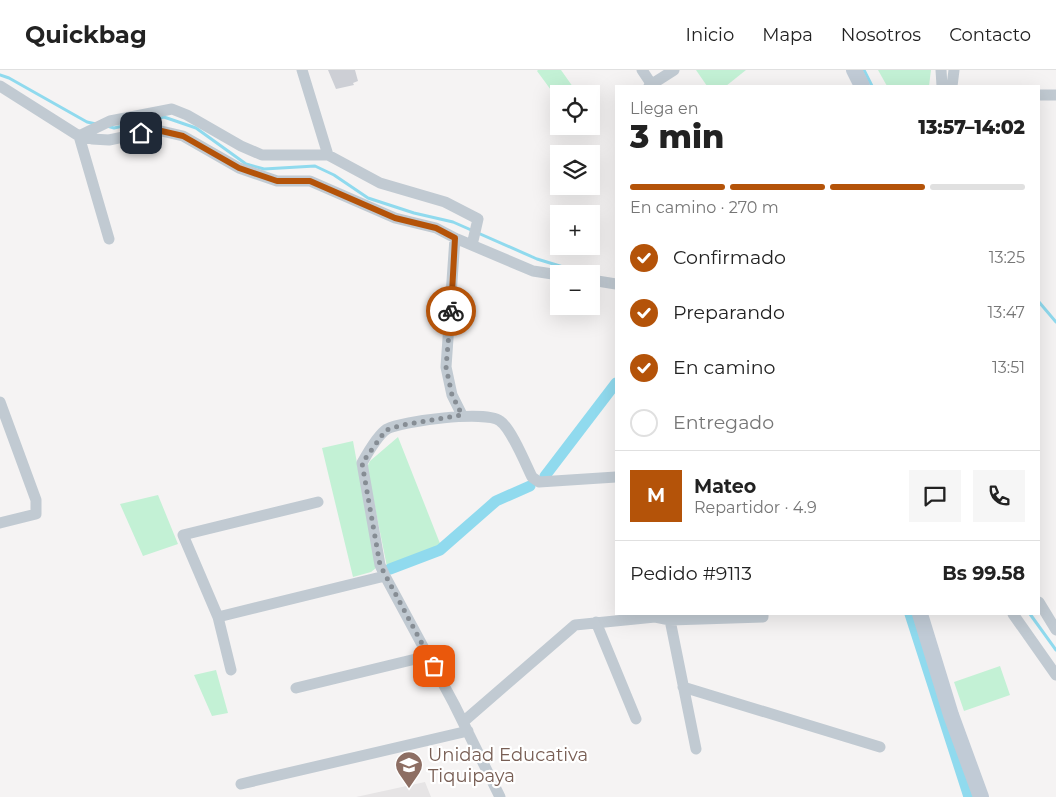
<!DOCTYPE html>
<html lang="es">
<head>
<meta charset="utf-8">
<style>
	body { margin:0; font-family:Montserrat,sans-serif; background:#f6f6f6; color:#222; height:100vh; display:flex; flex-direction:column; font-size:19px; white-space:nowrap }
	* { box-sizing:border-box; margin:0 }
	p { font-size:16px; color:#767676 }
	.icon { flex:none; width:28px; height:28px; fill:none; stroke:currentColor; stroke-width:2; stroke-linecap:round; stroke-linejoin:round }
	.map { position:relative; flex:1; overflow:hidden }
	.side { position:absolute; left:615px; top:15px; width:425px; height:530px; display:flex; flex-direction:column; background:#fff; border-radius:0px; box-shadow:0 5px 20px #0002 }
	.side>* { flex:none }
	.controls { position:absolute; left:550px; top:15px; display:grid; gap:10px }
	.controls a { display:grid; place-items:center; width:50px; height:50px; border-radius:0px; background:#fff; box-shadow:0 5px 20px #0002; font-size:25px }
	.pin { position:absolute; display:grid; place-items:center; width:42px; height:42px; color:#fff; margin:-21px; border-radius:10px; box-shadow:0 2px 8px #0006 }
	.courier { position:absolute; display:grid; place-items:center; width:50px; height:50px; margin:-25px; border:4px solid #b45309; border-radius:50%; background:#fff; color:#222; box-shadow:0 1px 6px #0007 }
	.overview em { font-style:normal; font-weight:800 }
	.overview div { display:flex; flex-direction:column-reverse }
	.overview { display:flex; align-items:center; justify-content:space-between; height:85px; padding:0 15px }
	h1 { font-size:32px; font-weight:800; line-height:38px }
	.bar { display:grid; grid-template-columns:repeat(4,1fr); gap:8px 5px; align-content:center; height:60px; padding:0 15px }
	.bar i { height:6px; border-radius:4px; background:#e0e0e0 }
	.bar .active { background:#b45309 }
	.bar p { grid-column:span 4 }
	.line { display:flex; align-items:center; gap:12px; padding:0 15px; border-top:1px solid #e0e0e0 }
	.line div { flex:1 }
	.round { display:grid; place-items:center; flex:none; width:52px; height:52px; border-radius:0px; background:#f6f6f6 }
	ol { padding:0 15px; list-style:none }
	li { display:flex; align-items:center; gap:15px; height:55px }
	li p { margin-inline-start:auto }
	li .icon { padding:5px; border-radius:50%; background:#b45309; color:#fff; stroke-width:4 }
	li:last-child { color:#767676 }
	li i { width:28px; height:28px; border:2px solid #e0e0e0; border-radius:50% }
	header { display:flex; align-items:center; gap:30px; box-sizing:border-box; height:70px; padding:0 25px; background:#fff; border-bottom:1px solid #e0e0e0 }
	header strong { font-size:24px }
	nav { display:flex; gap:28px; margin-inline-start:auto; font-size:18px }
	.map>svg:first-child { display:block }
</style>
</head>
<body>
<header>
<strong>Quickbag</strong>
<nav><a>Inicio</a><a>Mapa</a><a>Nosotros</a><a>Contacto</a></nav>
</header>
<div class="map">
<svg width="1056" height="727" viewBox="0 0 1056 727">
	<rect width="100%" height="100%" fill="#f5f3f3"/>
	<path fill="#e6e4e5" d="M425,712L431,727H356Z"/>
	<path fill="#c3f1d5" d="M538,0H561L578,24H559V31L537,1Z
		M696,0H746L726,16H707Z
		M878,0H931L929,16H887Z
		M398,367L441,476L387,497L367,397L370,391Z
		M353,371L376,498L371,502L353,507L322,378Z
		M158,425L178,474L143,486L120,434Z
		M1000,596L1010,625L964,641L954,612Z
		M216,600L228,643L212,646L194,605Z"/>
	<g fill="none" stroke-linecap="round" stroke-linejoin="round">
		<path stroke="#90daee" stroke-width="3" d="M864,0L872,16
			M0,5L9,8L87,52L96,54
			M107,56L114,58L164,47L196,58L246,94L264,99L315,96L334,105L368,128L414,143L453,152L537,189L586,204
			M1039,232L1056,252
			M1030,544L1056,580"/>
		<path stroke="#90daee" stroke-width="11" d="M545,406L616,313
			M390,499L440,480L496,431L530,416
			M910,544L969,727"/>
	</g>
	<path fill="#cdcfd5" d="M328,0H355L358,11L353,13L354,15L336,19Z"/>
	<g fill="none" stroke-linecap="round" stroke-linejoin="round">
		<path stroke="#c1cad2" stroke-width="11" d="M302,0L328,85
			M642,0L652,15
			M941,0L942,16
			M0,16L79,66L92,69L109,70L157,60L183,66L239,98L277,111H310L395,148L436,158L455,168L533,201L559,205
			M649,16L674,0
			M952,16L954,0
			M1039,25H1056
			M455,168L446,297L452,325L462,345
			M109,169L79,66L110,51L172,39L187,45L241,76L262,85H328L380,113L445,132L478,149L472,175
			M591,210L616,214
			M0,332L36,430V444L0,453
			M1039,532L1056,560
			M1013,544L1056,605
			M218,547L385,506
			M670,550L696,679
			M596,552L636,649
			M231,600L218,547L183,465L318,432
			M683,617L880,677
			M296,618L428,586
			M463,652L575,555L655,547L670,550L763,547V544
			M241,714L468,661
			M500,727L454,634L385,506L380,495L362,393C367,384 379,364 387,359C402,351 486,340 500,351C511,358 526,395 532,407L539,412L616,407"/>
		<path stroke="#c1cbd6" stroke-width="16" d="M854,0L862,16
			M920,544L951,645L981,727"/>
	</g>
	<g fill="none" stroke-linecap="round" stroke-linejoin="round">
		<path stroke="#868d94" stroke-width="5" stroke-dasharray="0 9" d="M434,596L380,495L362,393L386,360L402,355L462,345L452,325L446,297L451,241"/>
		<path stroke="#b45309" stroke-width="6" d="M141,63L157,60L183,66L239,98L277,111H310L395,148L436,158L455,168L451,241"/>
	</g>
	<defs>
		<g id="school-pin" transform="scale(1.4375)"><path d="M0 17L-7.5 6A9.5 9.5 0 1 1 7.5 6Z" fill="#8d6e63" stroke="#fff"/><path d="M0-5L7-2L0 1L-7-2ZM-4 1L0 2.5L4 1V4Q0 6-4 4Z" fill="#fff"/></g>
	</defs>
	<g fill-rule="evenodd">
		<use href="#school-pin" x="409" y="695"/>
	</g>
	<g text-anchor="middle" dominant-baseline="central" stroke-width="4.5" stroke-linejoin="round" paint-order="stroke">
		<g font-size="18" fill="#785e54" stroke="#fff" text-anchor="start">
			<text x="428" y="685">Unidad Educativa<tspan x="428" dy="21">Tiquipaya</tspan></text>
		</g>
	</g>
</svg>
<div class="controls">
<a><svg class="icon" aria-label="locate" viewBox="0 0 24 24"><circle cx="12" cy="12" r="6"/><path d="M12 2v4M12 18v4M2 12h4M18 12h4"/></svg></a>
<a><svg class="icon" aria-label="layers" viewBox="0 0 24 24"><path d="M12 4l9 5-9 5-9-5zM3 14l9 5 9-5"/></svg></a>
<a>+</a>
<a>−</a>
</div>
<div class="pin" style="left:434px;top:596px;background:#ea580c"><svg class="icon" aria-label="bag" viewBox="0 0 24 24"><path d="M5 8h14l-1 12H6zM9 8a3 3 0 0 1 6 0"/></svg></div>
<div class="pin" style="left:141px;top:63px;background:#1f2937"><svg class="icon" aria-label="home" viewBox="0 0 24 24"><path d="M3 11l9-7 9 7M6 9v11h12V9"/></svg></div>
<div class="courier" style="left:451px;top:241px"><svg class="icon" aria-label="bike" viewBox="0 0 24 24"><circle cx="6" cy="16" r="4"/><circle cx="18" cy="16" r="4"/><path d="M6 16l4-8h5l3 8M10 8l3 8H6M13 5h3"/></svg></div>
<section class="side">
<div class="overview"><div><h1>3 min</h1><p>Llega en</p></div><em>13:57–14:02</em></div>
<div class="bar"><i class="active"></i><i class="active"></i><i class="active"></i><i></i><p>En camino · 270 m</p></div>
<ol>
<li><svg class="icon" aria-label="check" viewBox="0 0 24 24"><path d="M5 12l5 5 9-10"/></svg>Confirmado<p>13:25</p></li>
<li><svg class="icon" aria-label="check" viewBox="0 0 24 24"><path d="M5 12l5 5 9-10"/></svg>Preparando<p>13:47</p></li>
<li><svg class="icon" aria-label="check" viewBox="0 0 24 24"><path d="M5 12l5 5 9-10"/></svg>En camino<p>13:51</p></li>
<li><i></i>Entregado</li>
</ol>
<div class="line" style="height:90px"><b class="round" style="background:#b45309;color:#fff">M</b><div><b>Mateo</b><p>Repartidor · 4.9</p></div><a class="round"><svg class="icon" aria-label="chat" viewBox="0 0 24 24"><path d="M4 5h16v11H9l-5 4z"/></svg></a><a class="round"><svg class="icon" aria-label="phone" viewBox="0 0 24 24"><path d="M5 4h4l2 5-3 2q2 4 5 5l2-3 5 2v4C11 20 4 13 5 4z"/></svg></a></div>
<div class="line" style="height:65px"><div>Pedido #9113</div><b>Bs 99.58</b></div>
</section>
</div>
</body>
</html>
